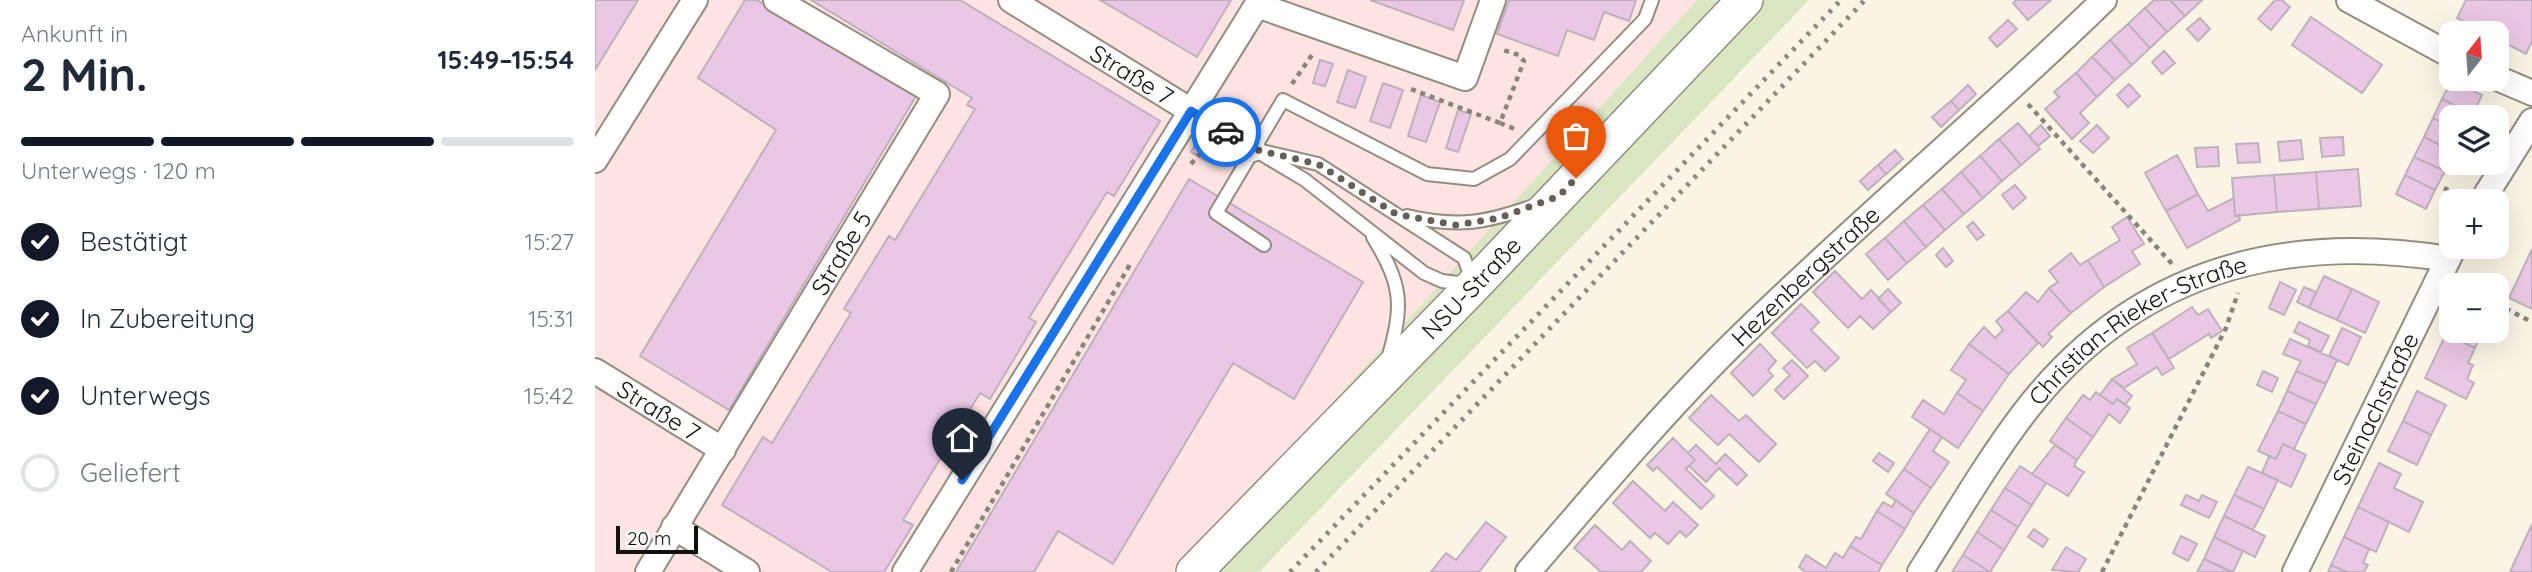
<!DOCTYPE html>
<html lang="de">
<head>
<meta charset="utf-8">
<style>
	body { margin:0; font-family:Quicksand,sans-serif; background:#f6f6f7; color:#1f2937; height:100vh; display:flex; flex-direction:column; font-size:26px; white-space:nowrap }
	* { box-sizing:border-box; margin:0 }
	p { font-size:23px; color:#747a83 }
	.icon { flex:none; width:38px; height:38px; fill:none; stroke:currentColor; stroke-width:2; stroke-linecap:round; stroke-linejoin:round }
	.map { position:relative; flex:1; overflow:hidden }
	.details { display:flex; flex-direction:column; background:#fff; width:595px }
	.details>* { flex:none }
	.needle { width:46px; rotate:17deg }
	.controls { position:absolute; left:1844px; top:21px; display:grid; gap:14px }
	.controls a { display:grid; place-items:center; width:70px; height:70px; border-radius:14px; background:#fff; box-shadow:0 7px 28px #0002; font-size:35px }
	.scale { position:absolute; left:21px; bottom:18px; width:82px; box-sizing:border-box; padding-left:7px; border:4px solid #13110c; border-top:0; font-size:19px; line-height:24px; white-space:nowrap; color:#13110c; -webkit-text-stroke:5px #fff; paint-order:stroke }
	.pin { position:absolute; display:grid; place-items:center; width:60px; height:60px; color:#fff; margin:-72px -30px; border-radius:50% 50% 50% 0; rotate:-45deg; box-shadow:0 0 7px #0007 }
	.pin .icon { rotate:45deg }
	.courier { position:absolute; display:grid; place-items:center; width:70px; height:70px; margin:-35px; border:5px solid #1a73e8; border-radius:50%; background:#fff; color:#222; box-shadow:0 2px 9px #0007 }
	.overview em { font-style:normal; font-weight:800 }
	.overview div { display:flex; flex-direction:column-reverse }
	.overview { display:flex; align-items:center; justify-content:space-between; height:119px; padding:0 21px }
	h1 { font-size:46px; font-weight:800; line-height:52px }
	.bar { display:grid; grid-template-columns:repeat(4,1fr); gap:10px 7px; align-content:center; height:84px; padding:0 21px }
	.bar i { height:9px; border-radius:5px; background:#e0e1e3 }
	.bar .current { background:#111827 }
	.bar p { grid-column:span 4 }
	ol { padding:0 21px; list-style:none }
	li { display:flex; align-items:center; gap:21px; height:77px }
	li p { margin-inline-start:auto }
	li .icon { padding:7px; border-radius:50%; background:#111827; color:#fff; stroke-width:4 }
	li:last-child { color:#747a83 }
	li i { width:38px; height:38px; border:4px solid #e0e1e3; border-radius:50% }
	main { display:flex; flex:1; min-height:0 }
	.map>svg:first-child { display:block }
</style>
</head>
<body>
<main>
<section class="details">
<div class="overview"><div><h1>2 Min.</h1><p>Ankunft in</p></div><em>15:49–15:54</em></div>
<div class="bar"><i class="current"></i><i class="current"></i><i class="current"></i><i></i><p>Unterwegs · 120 m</p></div>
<ol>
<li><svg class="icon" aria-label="check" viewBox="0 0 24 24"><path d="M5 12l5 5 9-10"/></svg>Bestätigt<p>15:27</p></li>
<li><svg class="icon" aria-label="check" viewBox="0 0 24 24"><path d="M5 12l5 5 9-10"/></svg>In Zubereitung<p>15:31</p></li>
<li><svg class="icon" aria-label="check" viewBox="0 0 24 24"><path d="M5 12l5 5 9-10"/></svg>Unterwegs<p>15:42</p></li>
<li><i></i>Geliefert</li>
</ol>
</section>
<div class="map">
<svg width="1937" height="572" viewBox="0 0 1937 572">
	<rect width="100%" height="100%" fill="#faf4e5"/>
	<path fill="#fee3e3" d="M0,0H1102L584,572H0Z"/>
	<path fill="#dae6c1" d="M1102,0H1214L664,572H584Z"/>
	<path fill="#eac7e5" stroke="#bdb1bb" stroke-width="2" d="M1,0H43L0,70V2Z
		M150,0H162L321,96L134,410L45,356L181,130L103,78Z
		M216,0H365L565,121L519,196L512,192L434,318L441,322L395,399L385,393L308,520L318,525L289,572H237L127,505L168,437L177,443L256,313L249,309L294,236L300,240L380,109L372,105L377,98Z
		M505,0H636L602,57Z
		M775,0H869L858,30Z
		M914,0H1041L1034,21L1009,12L999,40L972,30L963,56L902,34Z
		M1421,0H1456L1433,20L1418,3Z
		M1559,0H1575L1590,16L1572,32L1550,8Z
		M1575,0H1607L1590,16Z
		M1680,0H1687L1695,7L1676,30L1663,19Z
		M1871,0H1937V41L1931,54L1902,39V33H1891L1862,18Z
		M1550,8L1572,32L1555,48L1533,24Z
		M1716,17L1787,65L1767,93L1697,45Z
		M1605,18L1615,29L1603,41L1592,29Z
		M1413,20L1422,29L1402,47L1394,38Z
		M1533,24L1555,48L1537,65L1515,40Z
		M1515,40L1537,65L1520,80L1497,57Z
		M1569,51L1580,63L1567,74L1557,62Z
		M1497,57L1520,80L1502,97L1481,73Z
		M725,60L738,64L730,86L718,83Z
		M753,70L771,77L760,108L742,102Z
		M1481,73L1502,97L1485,113L1494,123L1477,139L1450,109L1464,97L1459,92Z
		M1857,80L1887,95L1878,114L1847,99Z
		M788,83L808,90L795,128L775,121Z
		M1534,84L1545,96L1533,107L1522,95Z
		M1373,85L1381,94L1364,110L1356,101Z
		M826,95L845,102L831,142L813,136Z
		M1847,99L1878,114L1876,117H1857V127L1838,118Z
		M1356,101L1364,110L1346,127L1337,117Z
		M863,110L876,114L863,152L851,148Z
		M1838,118L1857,127V151L1829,137Z
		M1423,123L1445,149L1426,165L1404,139Z
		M1446,125L1455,136L1443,146L1434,136Z
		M1502,125L1514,138L1498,153L1485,141Z
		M1748,137L1749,155L1727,157L1725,138Z
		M1829,137L1857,151L1850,171L1819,157Z
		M1404,139L1426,165L1407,181L1385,156Z
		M603,140L614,146L610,160L596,152Z
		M1706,140L1708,159L1685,161L1683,142Z
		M1663,143L1665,162L1643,163L1641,144Z
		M1623,147L1624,166L1602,167L1600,148Z
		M1300,150L1308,159L1291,174L1283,165Z
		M1582,155L1603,194L1571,211L1550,173Z
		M1385,156L1407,181L1388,198L1366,172Z
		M1819,157L1850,171L1840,190L1810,175Z
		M1283,165L1291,174L1273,190L1265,181Z
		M1763,169L1766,206L1724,209L1721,172Z
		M1366,172L1388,198L1369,214L1347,189Z
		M1721,172L1724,209L1682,212L1679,175Z
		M1679,175L1682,212L1640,216L1637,178Z
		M1810,175L1840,190L1831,209L1801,194Z
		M594,179L768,282L699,399L638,363L518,564L463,531L439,572H361Z
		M1420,185L1431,198L1418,209L1407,195Z
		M1347,189L1369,214L1350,230L1328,205Z
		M1603,194L1613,211L1639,198L1640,216L1644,215L1645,220L1592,248L1571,211Z
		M1328,205L1350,230L1331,247L1309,221Z
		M1532,217L1549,244L1537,251L1545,264L1509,287L1493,260L1525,240L1517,227Z
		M1309,221L1331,247L1312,263L1290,238Z
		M1378,222L1389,235L1382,240L1372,227Z
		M1290,238L1312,263L1293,280L1271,254Z
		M1348,248L1358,261L1351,267L1341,255Z
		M1937,249V309L1914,298Z
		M1476,253L1485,265L1493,260L1509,287L1476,313L1454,288L1463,282L1454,271Z
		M1240,271L1267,299L1276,290L1296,312L1278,329L1265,316L1253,328L1218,292Z
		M1729,276L1757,289L1742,320L1714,308Z
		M1685,282L1701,290L1689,315L1674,308Z
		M1709,287L1721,292L1714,308L1702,302Z
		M1454,288L1476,313L1453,334L1457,337L1448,347L1413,311L1431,292L1443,302Z
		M1293,289L1306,303L1296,312L1283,299Z
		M1757,289L1784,302L1770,333L1742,320Z
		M1206,304L1224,322L1216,330L1244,358L1230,371L1220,361L1212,368L1177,333Z
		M1597,307L1603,315L1613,309L1627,331L1616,338L1614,334L1574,359L1557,333Z
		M1902,308L1913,314L1906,328L1902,326Z
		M1413,311L1443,343L1414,374L1374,344L1389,327L1400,338L1408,330L1401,321Z
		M1704,322L1734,336L1726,352L1713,346L1715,340L1699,332Z
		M1857,323V331H1888L1880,348L1851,334Z
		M1747,328L1766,337L1753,365L1734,356Z
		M1557,333L1579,368L1567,375L1562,367L1529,388L1517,379L1542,364L1532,348Z
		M1851,334L1880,348L1873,363L1878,365L1872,379L1879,383L1871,399L1830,378Z
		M1695,339L1742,360L1731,384L1701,371L1706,361L1688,354Z
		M1165,344L1181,361L1173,370L1178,376L1158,396L1136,373Z
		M1374,344L1414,374L1388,411L1362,393L1371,380L1356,370Z
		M1197,360L1213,376L1189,399L1180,390L1195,375L1188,368Z
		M1668,371L1683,378L1677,392L1662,385Z
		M1701,371L1731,384L1721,404L1692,391Z
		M1517,379L1537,396L1530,405L1522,399L1518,404L1505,395Z
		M1692,391L1721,404L1711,424L1683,411Z
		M1822,391L1851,405L1836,435L1808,421Z
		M1501,392L1518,404L1522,399L1535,408L1525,423L1514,414L1498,437L1471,418L1488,395L1495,400Z
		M1362,393L1388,411L1363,448L1317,417L1328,400L1349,414Z
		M1116,395L1144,421L1151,415L1181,444L1164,462L1134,434L1123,445L1094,418Z
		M1683,411L1711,424L1699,449L1688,444L1681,459L1663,451Z
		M1471,418L1498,437L1482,460L1455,441Z
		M1808,421L1836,435L1822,465L1793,451Z
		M1335,429L1347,437L1338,451L1354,462L1336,488L1309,469Z
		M1078,438L1100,460L1091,469L1119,496L1106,509L1062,467L1058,471L1052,465Z
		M1688,444L1711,455L1696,487L1667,473L1674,456L1681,459Z
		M1101,445L1121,464L1130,454L1152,475L1142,485L1124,468L1111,482L1094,466L1100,460L1093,453Z
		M1460,445L1482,460L1479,466L1489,472L1473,496L1437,474Z
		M1284,453L1299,463L1293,472L1278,461Z
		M1784,463L1806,474L1799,488L1828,502L1814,532L1763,507Z
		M1425,466L1451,483L1437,505L1410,488Z
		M1653,467L1683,480L1669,509L1639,495Z
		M1309,469L1336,488L1319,513L1291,494Z
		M1038,481L1070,511L1078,502L1103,525L1091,537L1085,531L1073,544L1060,533L1055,538L1018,503Z
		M1410,488L1437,505L1423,527L1396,510Z
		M1591,495L1604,501L1607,495L1622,502L1614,518L1586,505Z
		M1639,495L1669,509L1658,530L1629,516Z
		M1301,500L1319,513L1310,529L1282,511L1288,502L1297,507Z
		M1763,507L1794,522L1781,552L1749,537Z
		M1396,510L1423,527L1409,550L1382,532Z
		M1282,511L1310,529L1287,565L1255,546L1261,537L1266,539Z
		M1629,516L1670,536L1660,557L1619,537Z
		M891,522L911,537L884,572H836L851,553L861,560Z
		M1937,524V572H1915Z
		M1000,525L1027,550L1035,541L1056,561L1046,572H1006L979,548Z
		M1439,529L1453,539L1448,547L1433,537Z
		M1382,532L1409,550L1395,572L1368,555Z
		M1586,536L1602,544L1593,561L1578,553Z
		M1619,537L1648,551L1638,572L1609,559Z
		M1749,537L1774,549L1768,563L1773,565L1769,572H1752L1736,565Z
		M1255,546L1287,565L1283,572H1211L1204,567L1211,555L1231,568L1240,553L1248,558Z
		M1471,547L1491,559L1483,572L1457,570Z
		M1368,555L1395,572H1357Z
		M1609,559L1636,572H1602Z
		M1736,565L1752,572H1733Z"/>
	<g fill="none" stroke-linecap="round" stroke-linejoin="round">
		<g stroke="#938d80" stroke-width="16">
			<path id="lane" d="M658,149L723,164L869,258L879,285L847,281L829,273L710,180Z
				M812,216C864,228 891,223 941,205
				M778,237C807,285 809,304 793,359
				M669,245L621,213L688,100L832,174L879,179L915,159L1050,19L1057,0"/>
		</g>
		<g stroke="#938d80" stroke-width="28">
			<g id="street">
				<path id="s1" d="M416,0L658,149"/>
				<path d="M1754,0L1857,56"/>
				<path d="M1902,78L1937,93"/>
				<path d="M0,160L100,0"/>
				<path d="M1887,201L1937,121"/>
				<path id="s2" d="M0,371L128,450"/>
				<path d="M79,527L152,572"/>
				<path id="s3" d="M53,572L342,94L181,0"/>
				<path d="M310,572L662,5L870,78L898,0"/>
				<path id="s4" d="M933,572C1002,492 1071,409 1147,335C1265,220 1391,115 1509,0"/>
				<path id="s5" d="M1325,572C1359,519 1391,463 1429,413C1537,272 1684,232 1853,259"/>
				<path id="s6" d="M1700,572L1859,247"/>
			</g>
		</g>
		<g stroke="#938d80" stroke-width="38">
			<g id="secondary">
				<path id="s7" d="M599,572L879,285L1150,0"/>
			</g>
		</g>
		<path stroke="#89857b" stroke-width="4.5" stroke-dasharray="5 5" stroke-linecap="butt" d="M697,84L719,52
			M816,89L905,123L929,61L924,55L905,49
			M1433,104L1577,264
			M905,123L920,129
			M596,164L611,147
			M1849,188L1864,196
			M1902,304L1937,322
			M356,572L537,261
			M1507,572L1631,328L1643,293"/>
		<use href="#lane" stroke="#fff" stroke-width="12"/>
		<use href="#street" stroke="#fff" stroke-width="24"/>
		<use href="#secondary" stroke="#fff" stroke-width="35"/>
		<path stroke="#8e8a7f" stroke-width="5" stroke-dasharray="3.5 7" stroke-linecap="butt" d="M695,572L1246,0
			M721,572L1270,0"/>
	</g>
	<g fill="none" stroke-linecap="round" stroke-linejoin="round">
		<path stroke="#646058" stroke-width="7" stroke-dasharray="0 12.6" d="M631,132L658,149L723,164L801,214L860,225L904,218L964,196L981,178"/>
		<path stroke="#1a73e8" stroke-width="9" d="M367,480L596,111L631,132"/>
	</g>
	<g text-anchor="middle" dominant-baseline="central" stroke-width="5" stroke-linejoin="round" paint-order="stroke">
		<g font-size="24" fill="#13110c" stroke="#fff">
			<text stroke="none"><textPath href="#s1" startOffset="142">Straße 7</textPath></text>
			<text stroke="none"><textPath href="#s3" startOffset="373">Straße 5</textPath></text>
			<text stroke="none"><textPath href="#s4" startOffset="406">Hezenbergstraße</textPath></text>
			<text stroke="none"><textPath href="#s7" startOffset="397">NSU-Straße</textPath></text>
			<text stroke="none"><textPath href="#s5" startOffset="334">Christian-Rieker-Straße</textPath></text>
			<text stroke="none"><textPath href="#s6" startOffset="182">Steinachstraße</textPath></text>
			<text stroke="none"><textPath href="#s2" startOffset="75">Straße 7</textPath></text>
		</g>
	</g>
</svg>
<div class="controls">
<a><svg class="needle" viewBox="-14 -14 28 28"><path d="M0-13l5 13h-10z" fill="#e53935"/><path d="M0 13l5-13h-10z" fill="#747a83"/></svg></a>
<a><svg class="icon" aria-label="layers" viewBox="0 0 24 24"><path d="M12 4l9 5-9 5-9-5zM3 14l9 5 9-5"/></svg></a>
<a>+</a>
<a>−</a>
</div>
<div class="scale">20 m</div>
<div class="pin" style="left:981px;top:178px;background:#ea580c"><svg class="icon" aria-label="bag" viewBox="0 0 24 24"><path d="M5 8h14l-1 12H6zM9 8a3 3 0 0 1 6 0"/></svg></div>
<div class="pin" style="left:367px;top:480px;background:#1f2937"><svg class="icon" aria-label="home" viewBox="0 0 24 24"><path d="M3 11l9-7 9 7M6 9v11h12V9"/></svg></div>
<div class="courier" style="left:631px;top:132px"><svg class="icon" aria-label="car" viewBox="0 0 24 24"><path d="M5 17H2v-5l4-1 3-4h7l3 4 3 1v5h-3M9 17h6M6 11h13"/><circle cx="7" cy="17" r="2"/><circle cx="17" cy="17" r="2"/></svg></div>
</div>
</main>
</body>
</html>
